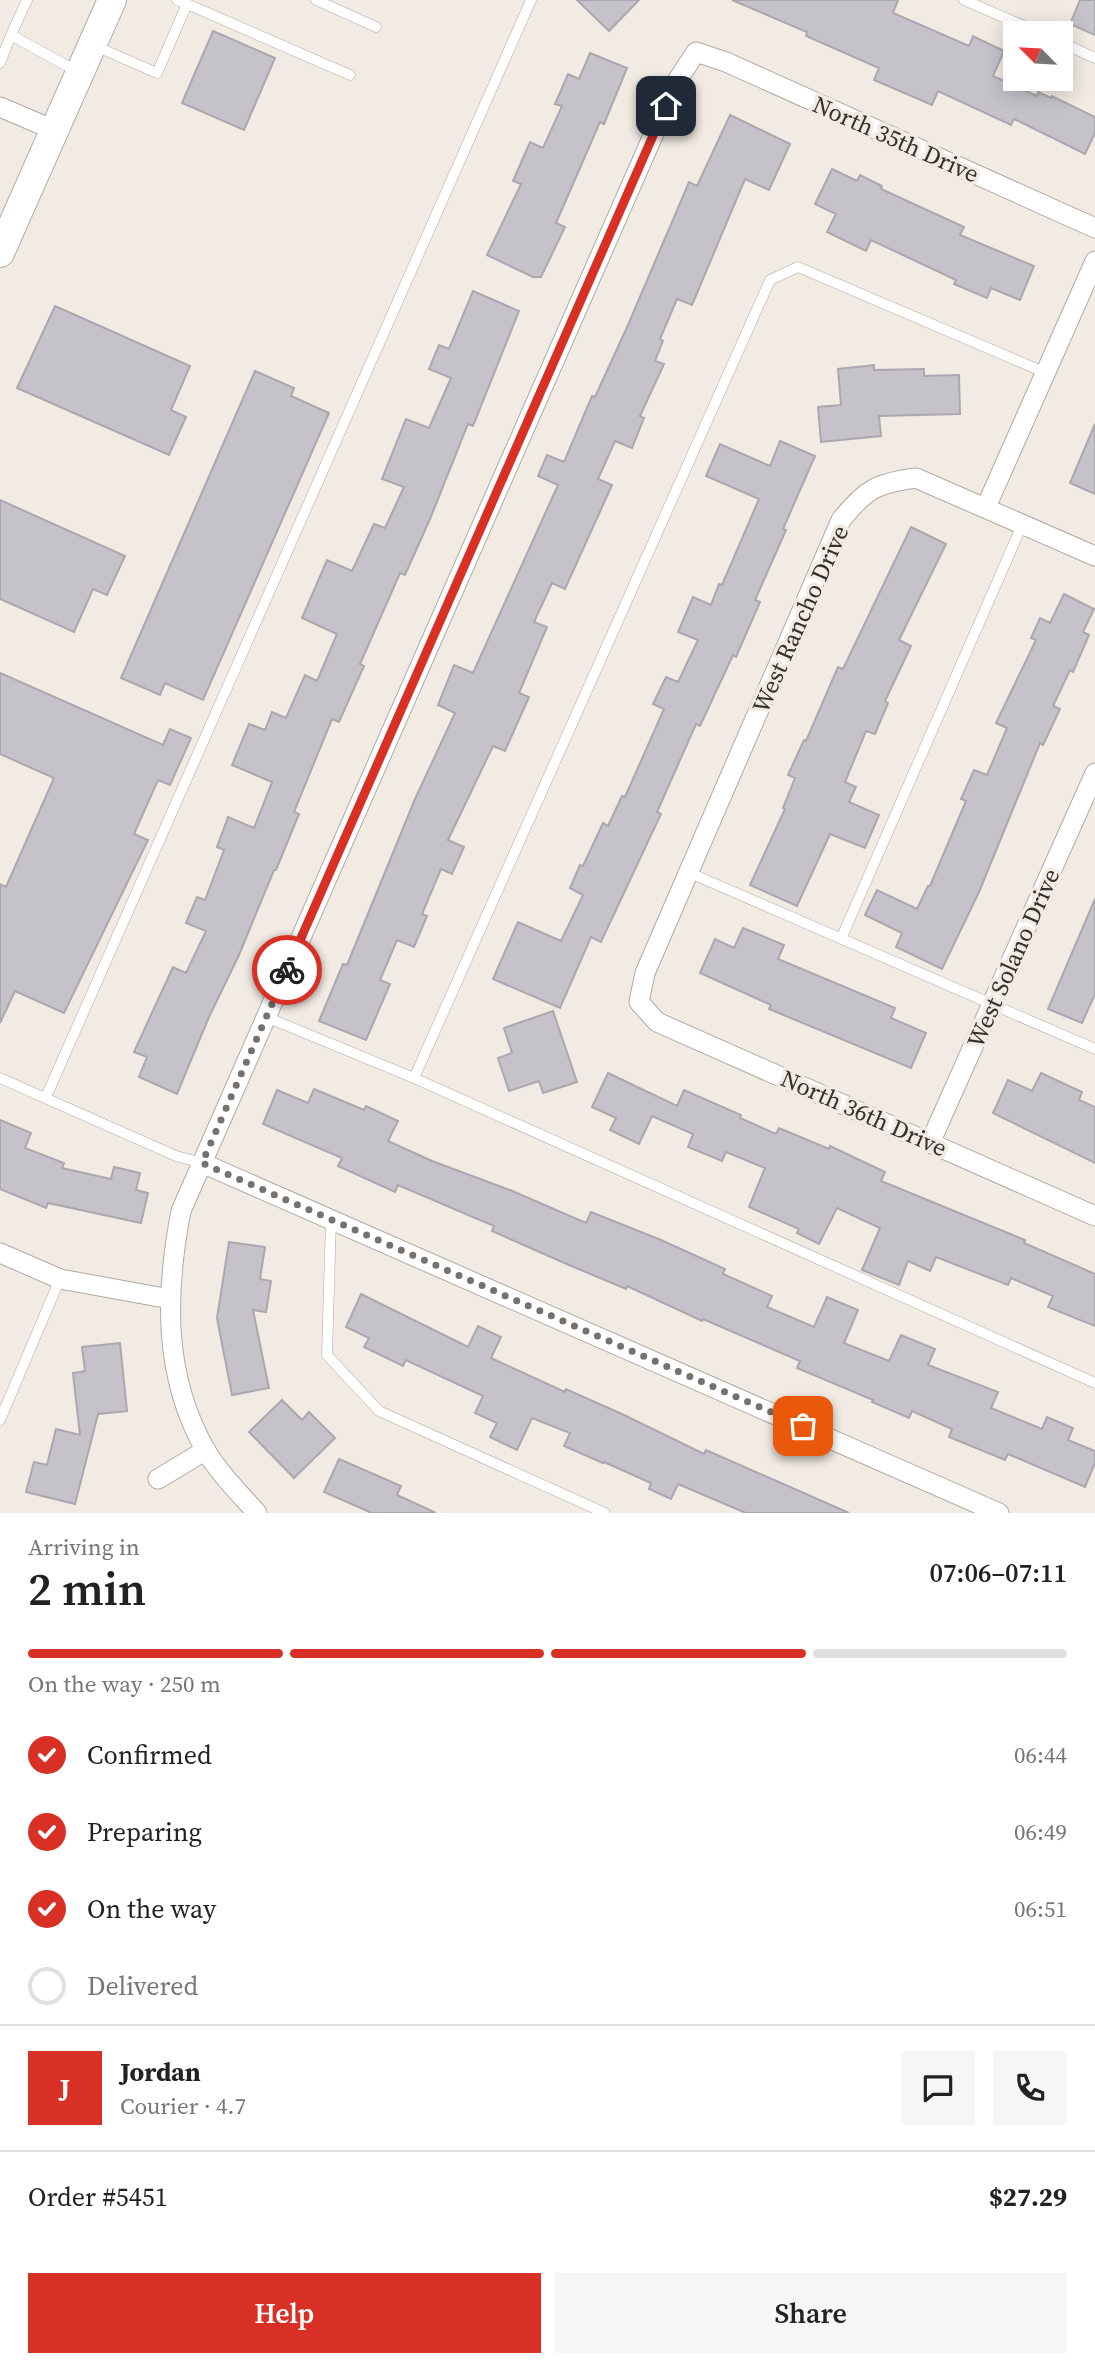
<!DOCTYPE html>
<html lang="en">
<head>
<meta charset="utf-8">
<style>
	body { margin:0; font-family:"Source Serif 4",serif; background:#f6f6f6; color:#222; height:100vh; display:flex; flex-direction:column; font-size:26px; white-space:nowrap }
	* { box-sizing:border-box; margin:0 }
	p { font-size:23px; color:#767676 }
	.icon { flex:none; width:38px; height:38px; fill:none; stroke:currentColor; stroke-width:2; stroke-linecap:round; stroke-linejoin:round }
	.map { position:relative; height:1513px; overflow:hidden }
	.panel { display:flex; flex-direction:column; background:#fff; flex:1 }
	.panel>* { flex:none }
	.needle { width:46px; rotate:294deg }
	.fabs { position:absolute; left:1003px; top:21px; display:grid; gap:14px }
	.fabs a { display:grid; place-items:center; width:70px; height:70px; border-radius:0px; background:#fff; box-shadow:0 4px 18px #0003; font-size:35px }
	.pin { position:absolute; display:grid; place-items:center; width:60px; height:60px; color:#fff; margin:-30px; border-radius:14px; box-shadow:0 4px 10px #0006 }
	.courier { position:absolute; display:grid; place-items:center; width:70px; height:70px; margin:-35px; border:5px solid #d93025; border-radius:50%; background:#fff; color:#222; box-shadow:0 2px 9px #0007 }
	.head em { font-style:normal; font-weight:600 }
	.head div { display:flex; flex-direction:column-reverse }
	.head { display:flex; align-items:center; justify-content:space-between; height:119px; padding:0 28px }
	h1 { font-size:46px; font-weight:600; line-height:52px }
	.bar { display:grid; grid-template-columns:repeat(4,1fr); gap:10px 7px; align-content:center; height:84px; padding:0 28px }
	.bar i { height:9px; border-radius:5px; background:#e0e0e0 }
	.bar .active { background:#d93025 }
	.bar p { grid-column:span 4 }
	.line { display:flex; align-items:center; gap:18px; padding:0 28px; border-top:2px solid #e0e0e0 }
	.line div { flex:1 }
	.round { display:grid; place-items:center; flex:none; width:74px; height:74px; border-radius:0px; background:#f6f6f6 }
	ol { padding:0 28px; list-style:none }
	li { display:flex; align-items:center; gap:21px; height:77px }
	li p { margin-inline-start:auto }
	li .icon { padding:7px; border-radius:50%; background:#d93025; color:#fff; stroke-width:4 }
	li:last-child { color:#767676 }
	li i { width:38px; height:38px; border:4px solid #e0e0e0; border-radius:50% }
	.primary-button { display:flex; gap:14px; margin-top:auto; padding:14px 28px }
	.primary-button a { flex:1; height:80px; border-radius:0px; background:#d93025; color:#fff; font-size:28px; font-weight:600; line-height:80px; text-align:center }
	.primary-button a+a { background:#f6f6f6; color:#222 }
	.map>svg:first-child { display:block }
</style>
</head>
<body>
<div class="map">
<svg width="1095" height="1513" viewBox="0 0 1095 1513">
	<rect width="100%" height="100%" fill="#f2ebe4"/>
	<path fill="#c6c2ca" stroke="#aba7ae" stroke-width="2" d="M577,0H639L609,31Z
		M732,0H898L893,13L969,46L973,36L1004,51L993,76L1037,96L1038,92L1051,98L1052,96L1095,117V133L1085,154L1014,119L1011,125L938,91L932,105L874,80L879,68L806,36L807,32Z
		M1080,0H1095V35L1070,24Z
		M213,31L275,58L244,130L182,103Z
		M590,53L627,68L604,124L600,122L556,223L565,227L541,277H533L487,255L521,184L513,181L530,142L543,148L562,106L555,104L568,74L579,79Z
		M730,115L790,144L769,190L745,179L692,305L677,299L660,339L663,341L655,361L664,364L640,416L644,418L632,448L615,441L598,479L612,485L565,589L552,583L534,622L547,627L519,693L529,697L505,751L493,746L448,840L464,847L452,874L441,869L422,914L427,916L414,947L397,940L380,980L390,984L366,1040L319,1021L343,964L347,965L415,799L455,713L438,705L454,665L473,673L558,485L538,476L547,455L564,462L592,396L595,397L628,325L689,182L697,186Z
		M832,169L857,181L860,175L882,186L881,189L964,227L960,235L1034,266L1020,300L991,288L987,298L954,284L956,280L871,240L866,251L827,232L836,214L815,204Z
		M473,291L519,311L473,426L468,424L430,519L405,575L400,573L360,664L364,666L339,722L332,719L294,812L299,814L276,870H274L239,955L209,1017L177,1094L139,1077L147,1057L134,1052L173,967L186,973L206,931L186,923L197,897L205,900L224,850L217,847L228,817L254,828L272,782L232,765L249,724L265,730L272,712L286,718L305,675L317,681L337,634L302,618L327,560L352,571L374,524L385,528L404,487L382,479L406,419L429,428L451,378L429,369L439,345L449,349Z
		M55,306L190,366L171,410L186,417L169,455L17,388Z
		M874,365V370L924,369V376L959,375L960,414L879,416L881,436L821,442L818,407L841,405L838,369Z
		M255,371L294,388L291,396L329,413L203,700L165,683L160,695L121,678Z
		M1095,424V494L1070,483Z
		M780,441L815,456L783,529L786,530L755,600L760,602L736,657L733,655L700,726L696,724L657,812L661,814L601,942L591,937L560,1008L493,979L518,922L561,941L583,895L570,888L580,865L583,866L603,823L608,826L622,796L625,797L664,709L653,704L666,677L678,682L698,640L678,632L693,597L711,605L719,584L722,585L759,499L706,476L720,444L770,466Z
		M0,500L125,556L107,595L93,589L74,632L0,599Z
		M911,527L946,544L899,640L911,646L885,701L888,703L875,734L866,731L845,782L856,787L849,802L879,815L865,848L830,834L797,906L750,885L785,809L783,808L795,778L788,775L804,740L806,741L838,667L843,669Z
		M1064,594L1094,609L1083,632L1089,635L1073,672L1070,670L1053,706L1060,709L1043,745L1040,743L979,892L942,969L896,947L902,933L865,915L877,890L917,909L928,886H930L966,801L961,799L974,770L987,775L1007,728L996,723L1036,640L1031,638L1040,618L1050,623Z
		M0,673L163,745L170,729L191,738L170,785L158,780L134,834L148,840L64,1013L15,991L0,1023V884L6,887L54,778L0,754Z
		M1095,899V994L1082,1023L1048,1009Z
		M743,928L784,945L778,959L895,1008L891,1018L926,1033L911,1068L769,1009L771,1005L700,973L715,939L734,948Z
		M553,1011L577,1082L543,1093L539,1081L509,1091L498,1058L512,1053L504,1028Z
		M608,1073L677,1106L684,1090L741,1115L740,1118L776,1134L779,1128L829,1149L830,1146L885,1172L881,1181L1025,1240L1024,1243L1095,1274V1326L1048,1307L1053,1296L1011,1278L1008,1285L936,1257L930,1271L908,1261L899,1285L862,1270L880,1228L837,1208L819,1244L797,1233L799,1229L749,1207L765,1168L726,1152L722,1161L688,1147L693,1134L652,1116L639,1144L610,1130L616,1118L592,1107Z
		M1041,1073L1082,1092L1079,1100L1095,1107V1163L993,1113L1008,1080L1032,1091Z
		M314,1089L364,1110L366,1106L398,1121L388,1141L432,1161L510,1190L586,1223L591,1212L661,1240L725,1269L723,1274L772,1296L767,1307L814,1327L827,1297L858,1310L844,1343L889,1361L901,1335L935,1349L928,1365L998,1392L991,1408L1042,1429L1047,1417L1073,1428L1068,1440L1095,1451V1463L1085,1487L1008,1454L1005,1460L949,1437L952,1429L912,1411L909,1418L872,1402L873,1400L797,1368L800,1361L703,1319L702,1321L627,1286L626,1289L569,1265L492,1231L494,1226L398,1185L395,1192L338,1166L342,1158L263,1124L277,1090L308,1103Z
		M0,1120L31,1133L25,1148L64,1163L62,1168L111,1179L114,1167L140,1173L136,1190L148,1193L141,1223L48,1203L46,1208L0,1189Z
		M229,1242L265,1247L260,1279L271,1281L266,1312L253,1310L269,1388L232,1395L217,1318Z
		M361,1294L468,1347L478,1326L501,1337L491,1358L565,1392L566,1389L624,1415L704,1454L706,1450L849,1513H746L678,1484L671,1499L649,1489L651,1483L604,1462L603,1463L564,1446L570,1433L532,1418L517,1450L490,1437L497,1423L475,1413L483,1396L406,1360L403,1366L364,1347L369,1338L346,1327Z
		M120,1343L127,1411L98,1414L75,1504L26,1492L34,1462L47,1465L56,1429L80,1435L73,1373L85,1371L82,1347Z
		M282,1400L302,1420L309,1412L335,1438L294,1478L249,1432Z
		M339,1459L401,1486L397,1495L436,1513H372L324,1492Z"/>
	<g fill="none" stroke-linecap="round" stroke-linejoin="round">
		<g stroke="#b0aaa3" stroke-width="11">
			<path id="lane" d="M27,0L11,35L78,72
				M316,0L376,27
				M964,0L1040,33
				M187,4L350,75
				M1060,42L1095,58
				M95,46L157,73L187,4L177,0
				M0,63L11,35
				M690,873L1095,1049
				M841,939L1022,525
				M266,1017L414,1078L1095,1383
				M0,1078L176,1156L202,1163
				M414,1078L770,280L798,267L1046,373
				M46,1097L531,0
				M331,1219L327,1355L379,1411L605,1513
				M0,1420L60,1279"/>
		</g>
		<g stroke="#b0aaa3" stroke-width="21">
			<path id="street" d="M0,107L54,130
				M986,507L1095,261
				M1095,556L916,478C877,483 866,489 841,520L645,973L639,1002L657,1022L1095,1216
				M930,1143L1095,773
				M202,1163L999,1513
				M0,1253L60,1279L170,1299
				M158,1479L206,1450
				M257,1513C239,1493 220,1474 206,1451C163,1376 165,1294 181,1211L677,81L696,52L726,62L1095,228"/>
		</g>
		<g stroke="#b0aaa3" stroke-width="30">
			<path id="secondary" d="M0,253L112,0"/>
		</g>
		<use href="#lane" stroke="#fff" stroke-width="10"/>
		<use href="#street" stroke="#fff" stroke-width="19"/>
		<use href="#secondary" stroke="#fff" stroke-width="28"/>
	</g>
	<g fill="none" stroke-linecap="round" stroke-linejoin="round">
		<path stroke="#76716d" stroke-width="7" stroke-dasharray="0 12.6" d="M287,970L202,1163L803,1426"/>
		<path stroke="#d93025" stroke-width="9" d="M287,970L666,106"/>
	</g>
	<g text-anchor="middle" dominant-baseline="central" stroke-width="7" stroke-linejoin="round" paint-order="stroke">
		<g font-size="24" fill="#33302d" stroke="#f2ebe4">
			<text transform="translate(896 139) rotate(24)">North 35th Drive</text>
			<text transform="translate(800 619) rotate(-66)">West Rancho Drive</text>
			<text transform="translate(1013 958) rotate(-66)">West Solano Drive</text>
			<text transform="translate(864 1113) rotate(24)">North 36th Drive</text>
		</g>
	</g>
</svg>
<div class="fabs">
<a><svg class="needle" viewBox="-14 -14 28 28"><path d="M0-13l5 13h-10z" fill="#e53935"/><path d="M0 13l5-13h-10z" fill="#767676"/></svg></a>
</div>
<div class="pin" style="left:803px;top:1426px;background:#ea580c"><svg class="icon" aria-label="bag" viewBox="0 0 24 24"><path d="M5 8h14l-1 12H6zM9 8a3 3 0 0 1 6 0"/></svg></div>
<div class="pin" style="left:666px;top:106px;background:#1f2937"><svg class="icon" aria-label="home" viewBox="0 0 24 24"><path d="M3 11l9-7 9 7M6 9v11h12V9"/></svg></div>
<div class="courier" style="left:287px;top:970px"><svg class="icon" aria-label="bike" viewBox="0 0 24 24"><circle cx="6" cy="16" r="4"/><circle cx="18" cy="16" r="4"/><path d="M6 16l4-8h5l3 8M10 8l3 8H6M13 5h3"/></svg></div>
</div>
<section class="panel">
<div class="head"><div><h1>2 min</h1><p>Arriving in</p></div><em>07:06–07:11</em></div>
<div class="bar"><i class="active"></i><i class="active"></i><i class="active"></i><i></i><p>On the way · 250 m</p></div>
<ol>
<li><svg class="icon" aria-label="check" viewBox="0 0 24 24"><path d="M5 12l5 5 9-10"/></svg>Confirmed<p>06:44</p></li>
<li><svg class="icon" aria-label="check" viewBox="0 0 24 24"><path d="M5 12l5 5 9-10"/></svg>Preparing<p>06:49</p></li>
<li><svg class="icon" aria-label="check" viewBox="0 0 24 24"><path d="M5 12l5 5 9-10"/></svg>On the way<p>06:51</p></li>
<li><i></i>Delivered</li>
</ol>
<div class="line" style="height:126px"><b class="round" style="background:#d93025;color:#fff">J</b><div><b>Jordan</b><p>Courier · 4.7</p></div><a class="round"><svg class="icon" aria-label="chat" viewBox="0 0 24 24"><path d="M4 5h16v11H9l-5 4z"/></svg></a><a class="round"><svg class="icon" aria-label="phone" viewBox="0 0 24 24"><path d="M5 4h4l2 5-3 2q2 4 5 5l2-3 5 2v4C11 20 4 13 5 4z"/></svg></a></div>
<div class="line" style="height:91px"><div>Order #5451</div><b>$27.29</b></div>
<div class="primary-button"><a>Help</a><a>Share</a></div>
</section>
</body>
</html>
